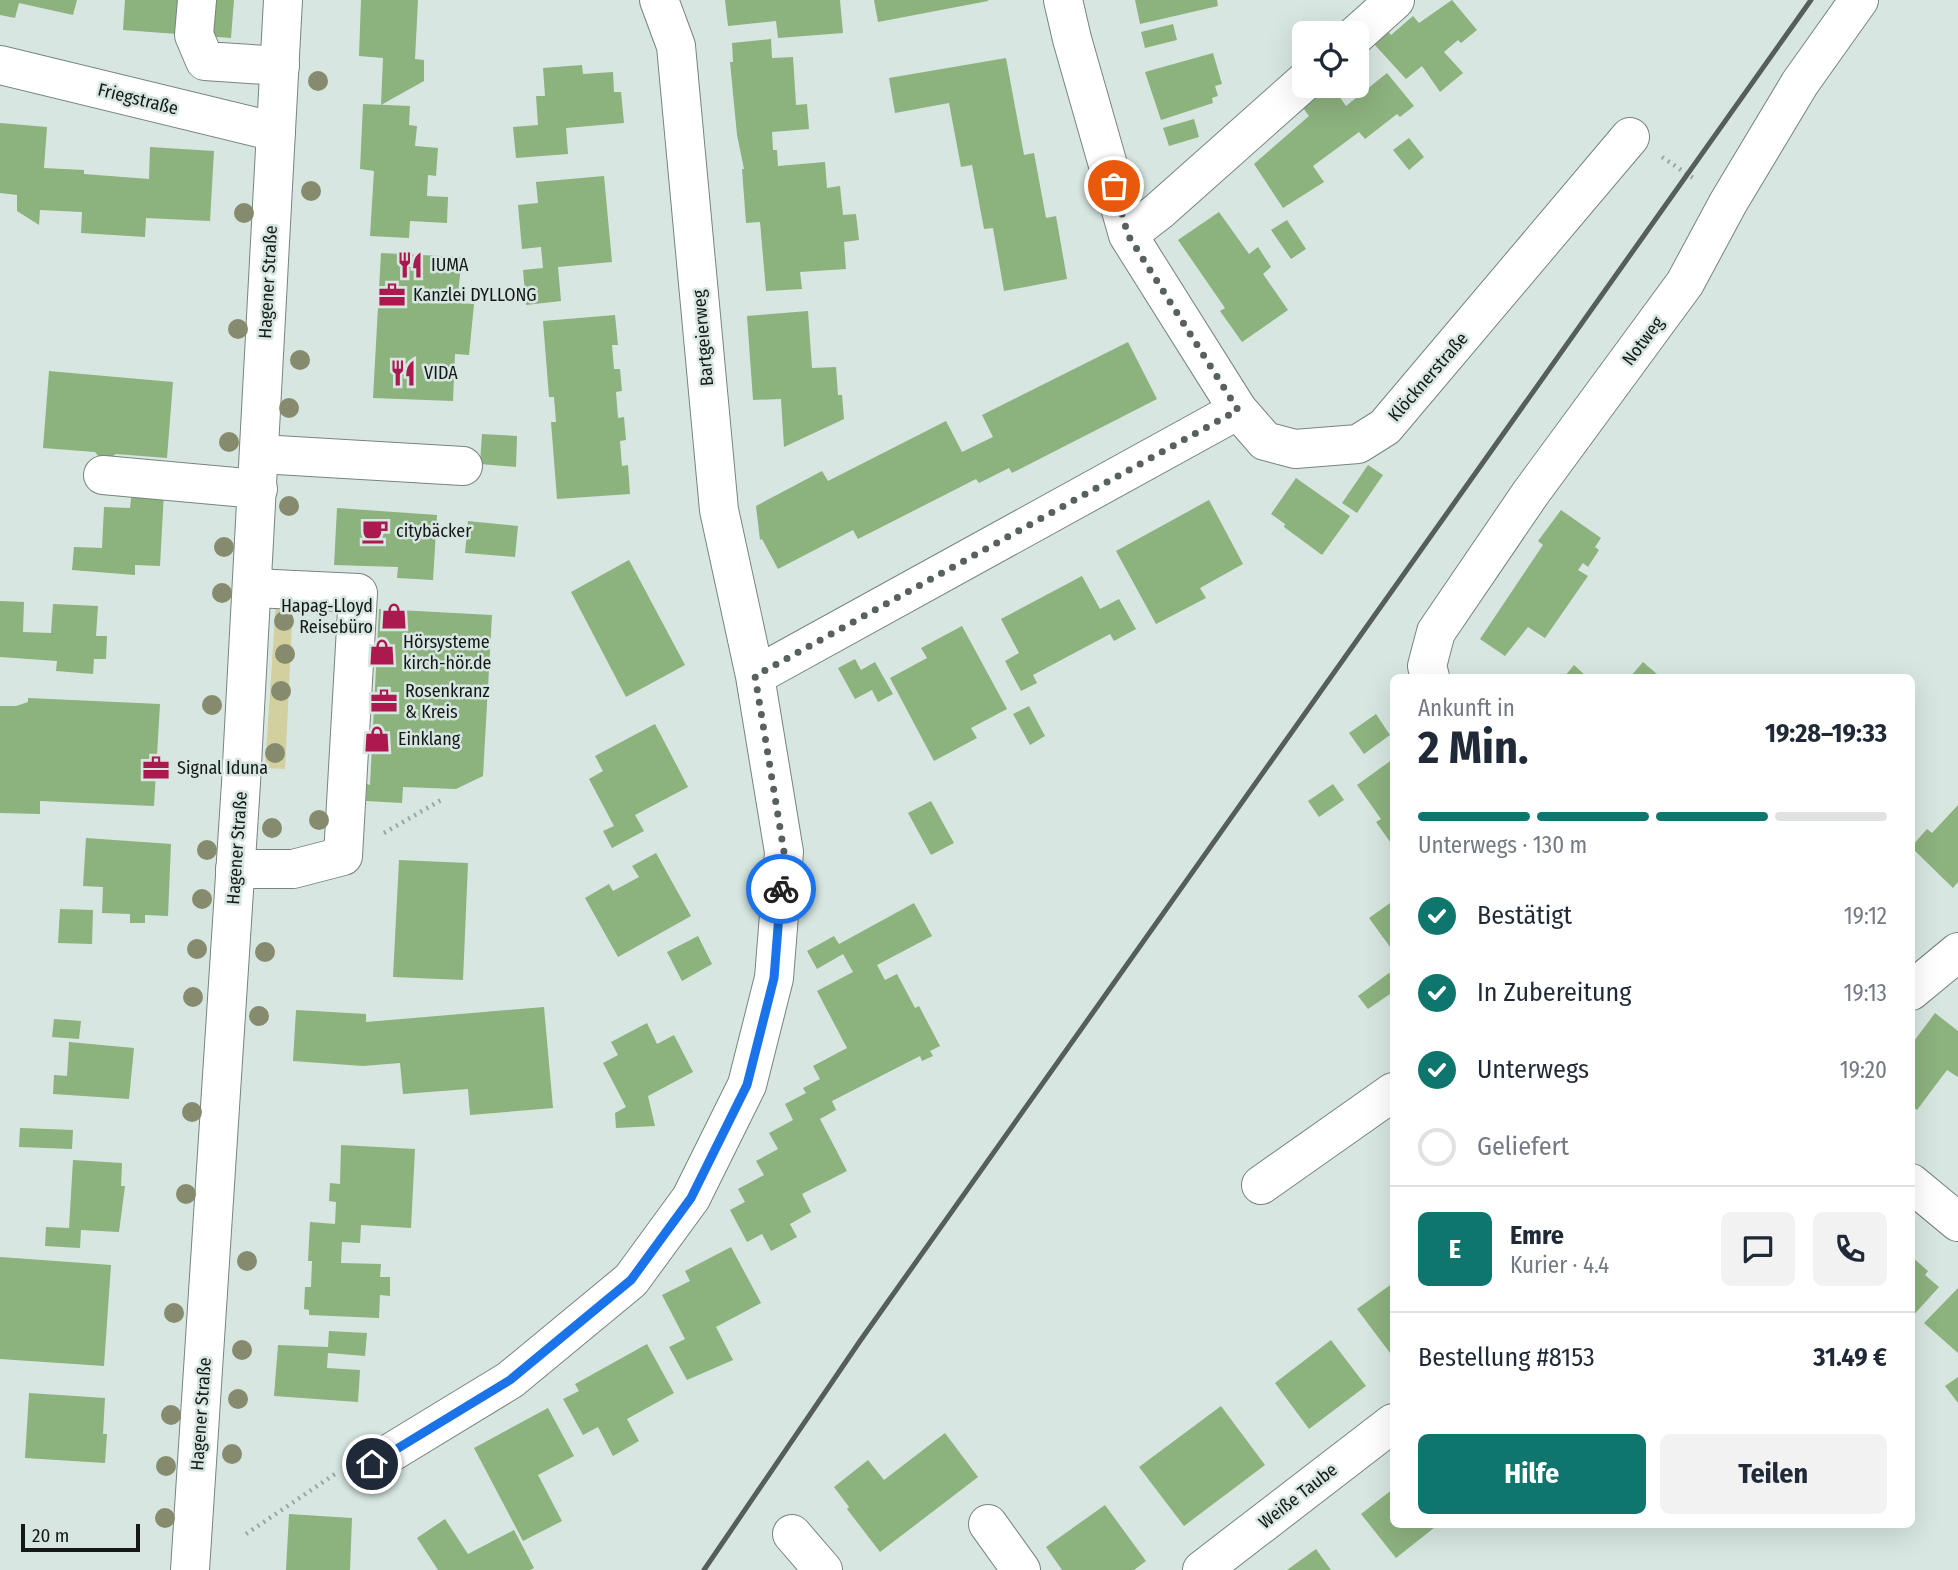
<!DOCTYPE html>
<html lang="de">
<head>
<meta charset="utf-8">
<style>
	body { margin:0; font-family:"Fira Sans Condensed",sans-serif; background:#f2f2f3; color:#1f2937; height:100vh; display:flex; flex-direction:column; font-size:26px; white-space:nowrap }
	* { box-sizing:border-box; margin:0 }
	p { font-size:23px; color:#747a83 }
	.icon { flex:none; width:38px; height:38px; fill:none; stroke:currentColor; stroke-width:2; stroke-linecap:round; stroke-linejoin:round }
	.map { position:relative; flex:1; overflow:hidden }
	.sheet { position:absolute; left:1390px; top:674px; width:525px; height:854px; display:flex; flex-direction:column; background:#fff; border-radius:10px; box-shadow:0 7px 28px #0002 }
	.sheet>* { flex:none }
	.buttons { position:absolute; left:1292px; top:21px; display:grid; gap:14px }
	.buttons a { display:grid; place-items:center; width:77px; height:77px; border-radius:10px; background:#fff; box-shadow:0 7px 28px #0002; font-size:35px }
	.scale { position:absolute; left:21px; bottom:18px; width:119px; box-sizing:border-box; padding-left:7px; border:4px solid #141917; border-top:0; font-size:19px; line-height:24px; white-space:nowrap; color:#141917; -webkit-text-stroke:5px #d7e6e0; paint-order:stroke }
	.pin { position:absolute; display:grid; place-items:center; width:60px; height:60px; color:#fff; margin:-30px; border:4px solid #fff; border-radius:50%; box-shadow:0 2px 7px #0007 }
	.courier { position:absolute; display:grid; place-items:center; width:70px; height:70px; margin:-35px; border:5px solid #1a73e8; border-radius:50%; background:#fff; color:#222; box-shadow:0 2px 9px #0007 }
	.summary em { font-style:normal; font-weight:700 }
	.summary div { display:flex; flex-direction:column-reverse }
	.summary { display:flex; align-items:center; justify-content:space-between; height:119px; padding:0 28px }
	h1 { font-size:46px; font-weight:700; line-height:52px }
	.bar { display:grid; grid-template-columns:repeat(4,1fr); gap:10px 7px; align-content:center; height:84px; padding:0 28px }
	.bar i { height:9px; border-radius:5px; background:#e0e1e3 }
	.bar .selected { background:#0f766e }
	.bar p { grid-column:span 4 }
	.line { display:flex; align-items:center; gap:18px; padding:0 28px; border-top:2px solid #e0e1e3 }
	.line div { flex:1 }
	.round { display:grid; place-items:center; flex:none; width:74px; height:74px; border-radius:10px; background:#f2f2f3 }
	ol { padding:0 28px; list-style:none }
	li { display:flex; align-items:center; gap:21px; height:77px }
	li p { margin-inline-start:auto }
	li .icon { padding:7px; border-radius:50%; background:#0f766e; color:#fff; stroke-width:4 }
	li:last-child { color:#747a83 }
	li i { width:38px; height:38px; border:4px solid #e0e1e3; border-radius:50% }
	.cta { display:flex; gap:14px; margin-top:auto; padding:14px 28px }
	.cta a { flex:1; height:80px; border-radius:10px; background:#0f766e; color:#fff; font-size:28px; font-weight:700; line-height:80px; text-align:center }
	.cta a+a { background:#f2f2f3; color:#1f2937 }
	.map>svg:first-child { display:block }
</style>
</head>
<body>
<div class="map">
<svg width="1958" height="1570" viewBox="0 0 1958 1570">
	<rect width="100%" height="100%" fill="#d7e6e0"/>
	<path fill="#d3d09f" d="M276,601L293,603L285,769L265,768Z"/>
	<path fill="#8cb27e" d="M0,0H77L73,15L19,3L15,18L0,15Z
		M125,0H234L231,38L123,30Z
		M361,0H418L415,59L424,60V81L381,105L383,58L359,56Z
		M725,0H840L843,33L778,38L776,21L728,26Z
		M874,0H988V1L878,22Z
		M1135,0H1217L1218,6L1140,24Z
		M1452,0L1477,30L1461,43L1458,40L1444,52L1463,73L1440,92L1422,66L1406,79L1374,44L1388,31L1391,35L1413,16L1419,23Z
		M1173,24L1177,40L1145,48L1141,32Z
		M771,39L772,58L793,57L796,105L807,104L809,129L772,132L773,150H777L778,166L825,162L827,188L840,186L843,215L856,214L859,240L844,242L846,269L800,272L802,289L766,291L760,222L746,223L742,169H744L737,135L730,62H733L732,43Z
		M1213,53L1222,84L1215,86L1218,96L1212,98L1213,103L1161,120L1145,72Z
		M1006,58L1024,155L1034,153L1046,218L1056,216L1067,279L1004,291L993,228L984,229L972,165L961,167L949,103L895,113L889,78Z
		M582,65L583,74L613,72L614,92H621L624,123L566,128L568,154L516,158L513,127L538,125L536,96H545L543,68Z
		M1387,73L1414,106L1400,117L1397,114L1365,139L1359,132L1313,166L1324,182L1283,208L1254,164L1309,116L1304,109L1298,114L1292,106L1318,86H1332L1346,106Z
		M363,104L410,106L409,125L417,126L415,146L438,148L436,176L428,175L427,196L448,197L447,223L410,221L409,238L370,236L374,171L360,169Z
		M1194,119L1199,137L1169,146L1163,128Z
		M0,123L47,127L44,168L84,170V174L149,179L150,147L214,151L210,221L146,218L145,237L81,233L82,212L40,210L39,225L17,211V195L0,193Z
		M1409,138L1424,157L1409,170L1393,150Z
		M604,176L612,262L558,267L561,301L526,305L523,270L543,268L541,247L522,249L518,205L538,203L536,182Z
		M1219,212L1249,254L1258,247L1271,267L1263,274L1288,310L1242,342L1220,311L1225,308L1178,240Z
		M1287,220L1306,249L1291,259L1271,230Z
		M381,253L462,257L457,303L474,304L469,355L455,354L453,401L373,398Z
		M808,311L812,368L836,367L838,395H842L844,419L784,447L781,399L753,400L747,316Z
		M615,315L618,345H612L614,369H620L622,391L616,392L618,418L624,417L626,440L620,441L622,466L628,465L630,494L557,499L551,422H556L554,397H549L543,321Z
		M1128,342L1157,399L1012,473L1009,468L979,483L976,479L858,539L853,530L778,569L762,539L760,540L756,506L822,471L828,481L946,421L962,452L993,437L982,415Z
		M49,371L173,382L167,458L116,454L103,462L95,452L43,448Z
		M482,434L517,436L516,467L480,464Z
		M1368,465L1383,475L1357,513L1342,503Z
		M1296,478L1350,516L1322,555L1284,527L1285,524L1271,514Z
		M132,490L164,492L160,566L135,565V575L72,570L74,547L102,548L104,507L130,508Z
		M1209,500L1243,564L1200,588L1206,598L1156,624L1116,551Z
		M337,508L437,515L433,580L397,578L398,567L334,565Z
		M1561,510L1601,538L1595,547L1599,550L1588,567L1583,563L1578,570L1588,576L1545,638L1528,627L1505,656L1480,639L1543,545L1538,541Z
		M468,521L518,526L515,557L465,553Z
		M629,560L685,665L626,697L571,592Z
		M1082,576L1100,609L1119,599L1136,629L1114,641L1110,634L1033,675L1037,683L1021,691L1005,661L1019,653L1001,619Z
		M0,601L24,602L23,632L51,633L53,604L98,606L96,636H107L106,659H94L93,674L56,671L57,661L0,657Z
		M379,609L492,615L483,776L456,789L403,787L402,803L366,801L367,784L370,785Z
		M962,626L1007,709L971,728L977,738L934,761L890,678L927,658L921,648Z
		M855,659L861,670L875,662L893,694L878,702L872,690L855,699L838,668Z
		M1643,662L1658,675L1656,677H1630Z
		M1574,665L1587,677H1564Z
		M28,698L160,704L154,806L40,801V814L0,813V706H16L28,702Z
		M1029,706L1045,736L1030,745L1013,714Z
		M1376,714L1390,735L1364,754L1349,733Z
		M655,724L688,787L635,815L644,831L612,848L603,831L614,826L589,779L603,771L595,756Z
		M1393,759V846L1376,822L1381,819L1357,785Z
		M1333,784L1344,800L1319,817L1308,801Z
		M931,801L954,843L931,855L908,813Z
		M1958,805V882L1953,888L1911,847L1927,829L1932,833Z
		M86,838L171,844L168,916L145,915V923H130V914L102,913L103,887L83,886Z
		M656,853L691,916L618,957L585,898L609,884L613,891L639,877L632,866Z
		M399,860L468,863L463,980L393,977Z
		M1393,901V951L1369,918Z
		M914,903L932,936L877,965L885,980L897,974L915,1008L919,1006L940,1046L930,1051L933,1056L922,1061L920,1056L832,1101L836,1110L820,1119L847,1171L802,1194L811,1212L790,1224L797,1237L771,1251L762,1234L747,1242L730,1210L745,1202L738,1189L764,1175L756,1161L778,1149L769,1133L793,1120L785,1104L806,1093L803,1088L820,1079L813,1066L847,1048L817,991L853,972L843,954L817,969L807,951L834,936L839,944Z
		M60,909L93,910L92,944L58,943Z
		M698,936L712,964L682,981L667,952Z
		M1389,973L1393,979V992L1368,1009L1358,996Z
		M544,1007L553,1108L470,1115L468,1089L403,1094L400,1063L363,1066L293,1061L296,1010L366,1014V1022Z
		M1935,1013L1958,1031V1077L1947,1070L1917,1110L1914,1108L1911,1113V1045Z
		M54,1019L81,1021L79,1039L52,1037Z
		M647,1023L657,1044L674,1035L693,1072L648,1096L655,1126L616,1128L615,1113L626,1107L603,1063L618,1055L611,1042Z
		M69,1042L134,1048L129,1099L53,1094L54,1075L67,1076Z
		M20,1128L73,1130L72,1149L19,1147Z
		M341,1145L415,1149L411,1228L361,1225L360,1243L342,1242L341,1263L381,1264L380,1277H390V1296L380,1295L379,1318L309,1315V1310L304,1309L305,1287H311L312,1261H308L310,1222L335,1224L336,1202L329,1201L330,1183L340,1184Z
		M73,1160L122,1163L121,1186H125L119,1232L81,1230L80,1248L45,1246L46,1227L69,1228Z
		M731,1247L761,1303L716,1327L733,1360L687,1380L669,1347L685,1339L662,1295L690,1281L685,1271Z
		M1911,1256L1928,1271L1925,1275L1939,1287L1911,1318Z
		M0,1257L111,1265L104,1366L0,1359Z
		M1393,1283V1357L1357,1309Z
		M1958,1288V1353L1924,1323Z
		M329,1331L367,1333L365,1356L328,1353L327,1368L360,1370L358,1402L274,1396L278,1345L328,1347Z
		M1331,1340L1366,1386L1309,1429L1275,1383Z
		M647,1344L674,1393L627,1419L639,1441L613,1456L598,1427L583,1435L563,1399L579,1391L575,1384Z
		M1958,1377V1403L1945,1386Z
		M29,1393L105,1398L103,1434H107L105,1463L25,1458Z
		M1221,1406L1265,1465L1184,1526L1139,1467Z
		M548,1408L574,1456L538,1475L562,1521L523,1541L474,1448Z
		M945,1433L978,1477L880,1552L847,1509L849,1507L834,1487L868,1460L884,1480Z
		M1393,1489V1524H1439L1396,1558L1361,1514Z
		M1105,1505L1146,1561L1134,1570H1062L1046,1547Z
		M289,1514L352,1518L350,1570H286Z
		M445,1519L468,1554L514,1530L534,1568L530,1570H438L417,1538Z
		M1316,1549L1331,1570H1287Z"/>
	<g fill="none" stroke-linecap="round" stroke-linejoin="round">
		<g stroke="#77847f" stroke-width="40">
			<path id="minor" d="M197,0L194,35L205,61L280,66
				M1063,0L1072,39L1128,235L1238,410L1265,441L1295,449L1358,444L1385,427L1630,137
				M1356,35L1395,0
				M0,65L276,132
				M1128,235L1159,211L1304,82
				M260,454L463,466
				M103,475L258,489
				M755,676L1238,410
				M1430,677L1427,666L1436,632L1530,494L1685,283L1728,203L1800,83L1859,0
				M235,869H293L343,856L358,593L252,588
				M1911,991L1958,952
				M1911,1183L1958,1222
				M1261,1185L1393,1092
				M372,1464L510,1380L631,1280L691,1198L747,1085L774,978L784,852L755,676L719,510L676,46L659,0
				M988,1524L1021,1570
				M792,1534L823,1570
				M1202,1570L1393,1423"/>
		</g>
		<g stroke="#77847f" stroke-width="40">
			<path id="major" d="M190,1570L241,783L283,0"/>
		</g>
		<path stroke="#9aa6a1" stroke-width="4.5" stroke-dasharray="2 5" stroke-linecap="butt" d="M1662,157L1696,180
			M384,833L443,799
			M246,1534L335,1474"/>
		<use href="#minor" stroke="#fff" stroke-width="38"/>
		<use href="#major" stroke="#fff" stroke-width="38"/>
		<path stroke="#555e5a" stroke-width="5" d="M704,1570L860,1341L1811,0"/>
	</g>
	<g fill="#878b6d">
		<circle cx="318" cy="81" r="10"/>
		<circle cx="311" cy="191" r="10"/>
		<circle cx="244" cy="213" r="10"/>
		<circle cx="238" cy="329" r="10"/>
		<circle cx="300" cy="360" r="10"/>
		<circle cx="289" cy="408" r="10"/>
		<circle cx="229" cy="442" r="10"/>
		<circle cx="289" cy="506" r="10"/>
		<circle cx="224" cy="547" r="10"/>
		<circle cx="222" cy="593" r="10"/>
		<circle cx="284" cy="621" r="10"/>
		<circle cx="285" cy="654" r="10"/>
		<circle cx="281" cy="691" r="10"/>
		<circle cx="212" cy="705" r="10"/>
		<circle cx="275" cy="753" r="10"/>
		<circle cx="319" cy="820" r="10"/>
		<circle cx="272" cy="828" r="10"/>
		<circle cx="207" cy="850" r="10"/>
		<circle cx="202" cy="899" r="10"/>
		<circle cx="197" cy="949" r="10"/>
		<circle cx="265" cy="952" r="10"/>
		<circle cx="193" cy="997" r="10"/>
		<circle cx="259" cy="1016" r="10"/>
		<circle cx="192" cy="1112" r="10"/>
		<circle cx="186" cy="1194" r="10"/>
		<circle cx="247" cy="1261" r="10"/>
		<circle cx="174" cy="1313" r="10"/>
		<circle cx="242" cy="1350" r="10"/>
		<circle cx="238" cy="1399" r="10"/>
		<circle cx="171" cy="1415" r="10"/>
		<circle cx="232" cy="1454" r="10"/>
		<circle cx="166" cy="1466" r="10"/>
		<circle cx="165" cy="1518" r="10"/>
	</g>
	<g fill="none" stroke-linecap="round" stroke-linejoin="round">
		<path stroke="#58615d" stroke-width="7" stroke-dasharray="0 12.6" d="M781,889L784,852L755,676L1238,410L1128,235L1114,186"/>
		<path stroke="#1a73e8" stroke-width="9" d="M372,1464L510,1380L631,1280L691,1198L747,1085L774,978L781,889"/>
	</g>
	<defs>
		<g id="restaurant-bare" transform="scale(2.1)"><path d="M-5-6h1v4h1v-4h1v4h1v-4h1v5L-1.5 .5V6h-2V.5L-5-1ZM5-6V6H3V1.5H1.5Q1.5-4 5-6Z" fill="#ab194f" stroke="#d7e6e0" stroke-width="2.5" paint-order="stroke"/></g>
		<g id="office-bare" transform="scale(2.1)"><path d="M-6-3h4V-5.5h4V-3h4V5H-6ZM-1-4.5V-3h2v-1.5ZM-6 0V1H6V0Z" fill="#ab194f" stroke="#d7e6e0" stroke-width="2.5" paint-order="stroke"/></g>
		<g id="cafe-bare" transform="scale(2.1)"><path d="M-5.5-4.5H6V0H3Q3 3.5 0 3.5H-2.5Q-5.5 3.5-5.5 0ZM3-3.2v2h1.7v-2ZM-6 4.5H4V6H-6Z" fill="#ab194f" stroke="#d7e6e0" stroke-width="2.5" paint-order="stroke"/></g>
		<g id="shop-bare" transform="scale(2.1)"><path d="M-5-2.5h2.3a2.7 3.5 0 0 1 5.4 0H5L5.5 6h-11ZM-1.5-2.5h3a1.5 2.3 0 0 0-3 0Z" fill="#ab194f" stroke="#d7e6e0" stroke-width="2.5" paint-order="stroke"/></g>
	</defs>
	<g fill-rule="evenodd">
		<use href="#restaurant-bare" x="410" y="265"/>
		<use href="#office-bare" x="392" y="295"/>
		<use href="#restaurant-bare" x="403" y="373"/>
		<use href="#cafe-bare" x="375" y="531"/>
		<use href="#shop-bare" x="394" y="616"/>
		<use href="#shop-bare" x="382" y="652"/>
		<use href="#office-bare" x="384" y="701"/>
		<use href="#shop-bare" x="377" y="739"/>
		<use href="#office-bare" x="156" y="768"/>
	</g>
	<g text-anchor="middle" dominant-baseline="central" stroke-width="5" stroke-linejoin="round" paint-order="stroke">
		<g font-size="18" fill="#141917" stroke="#d7e6e0">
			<text transform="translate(138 99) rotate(14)">Friegstraße</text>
			<text transform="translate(268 282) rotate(-87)">Hagener Straße</text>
			<text transform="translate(703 338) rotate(-95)">Bartgeierweg</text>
			<text transform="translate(1643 341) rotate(-53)">Notweg</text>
			<text transform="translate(1428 377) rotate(-49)">Klöcknerstraße</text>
			<text transform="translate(237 848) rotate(-86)">Hagener Straße</text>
			<text transform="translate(201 1414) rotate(-86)">Hagener Straße</text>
			<text transform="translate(1298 1496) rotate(-38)">Weiße Taube</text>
		</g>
		<g font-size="18" fill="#141917" stroke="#d7e6e0" text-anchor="start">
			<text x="431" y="265">IUMA</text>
			<text x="413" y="295">Kanzlei DYLLONG</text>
			<text x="424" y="373">VIDA</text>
			<text x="396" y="531">citybäcker</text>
			<text x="373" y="606" text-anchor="end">Hapag-Lloyd<tspan x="373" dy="21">Reisebüro</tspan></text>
			<text x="403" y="642">Hörsysteme<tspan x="403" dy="21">kirch-hör.de</tspan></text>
			<text x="405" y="691">Rosenkranz<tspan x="405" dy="21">&amp; Kreis</tspan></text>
			<text x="398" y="739">Einklang</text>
			<text x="177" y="768">Signal Iduna</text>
		</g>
	</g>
</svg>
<div class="buttons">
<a><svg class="icon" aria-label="locate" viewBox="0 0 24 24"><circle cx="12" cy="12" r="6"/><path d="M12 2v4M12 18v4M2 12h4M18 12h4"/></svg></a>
</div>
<div class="scale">20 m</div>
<div class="pin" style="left:1114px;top:186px;background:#ea580c"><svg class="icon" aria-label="bag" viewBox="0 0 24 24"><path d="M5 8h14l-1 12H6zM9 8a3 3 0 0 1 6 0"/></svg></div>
<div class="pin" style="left:372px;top:1464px;background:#1f2937"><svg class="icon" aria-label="home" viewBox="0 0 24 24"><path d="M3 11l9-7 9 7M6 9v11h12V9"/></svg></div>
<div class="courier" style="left:781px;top:889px"><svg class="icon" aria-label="bike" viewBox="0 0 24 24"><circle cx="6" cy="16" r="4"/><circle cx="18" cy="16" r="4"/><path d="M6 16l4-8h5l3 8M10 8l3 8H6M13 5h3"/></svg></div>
<section class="sheet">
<div class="summary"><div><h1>2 Min.</h1><p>Ankunft in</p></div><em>19:28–19:33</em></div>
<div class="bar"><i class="selected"></i><i class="selected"></i><i class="selected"></i><i></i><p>Unterwegs · 130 m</p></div>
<ol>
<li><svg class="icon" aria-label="check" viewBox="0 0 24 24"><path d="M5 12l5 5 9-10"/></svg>Bestätigt<p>19:12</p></li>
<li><svg class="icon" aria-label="check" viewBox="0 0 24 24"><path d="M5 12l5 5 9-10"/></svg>In Zubereitung<p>19:13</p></li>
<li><svg class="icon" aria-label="check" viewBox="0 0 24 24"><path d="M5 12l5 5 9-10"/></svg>Unterwegs<p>19:20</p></li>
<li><i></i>Geliefert</li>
</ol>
<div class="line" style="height:126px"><b class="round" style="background:#0f766e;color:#fff">E</b><div><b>Emre</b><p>Kurier · 4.4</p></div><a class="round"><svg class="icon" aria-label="chat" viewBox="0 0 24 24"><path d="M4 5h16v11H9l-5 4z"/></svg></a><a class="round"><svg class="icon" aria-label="phone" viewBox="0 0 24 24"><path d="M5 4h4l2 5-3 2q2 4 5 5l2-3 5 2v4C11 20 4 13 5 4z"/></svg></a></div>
<div class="line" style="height:91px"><div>Bestellung #8153</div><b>31.49 €</b></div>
<div class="cta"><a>Hilfe</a><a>Teilen</a></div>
</section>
</div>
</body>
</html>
